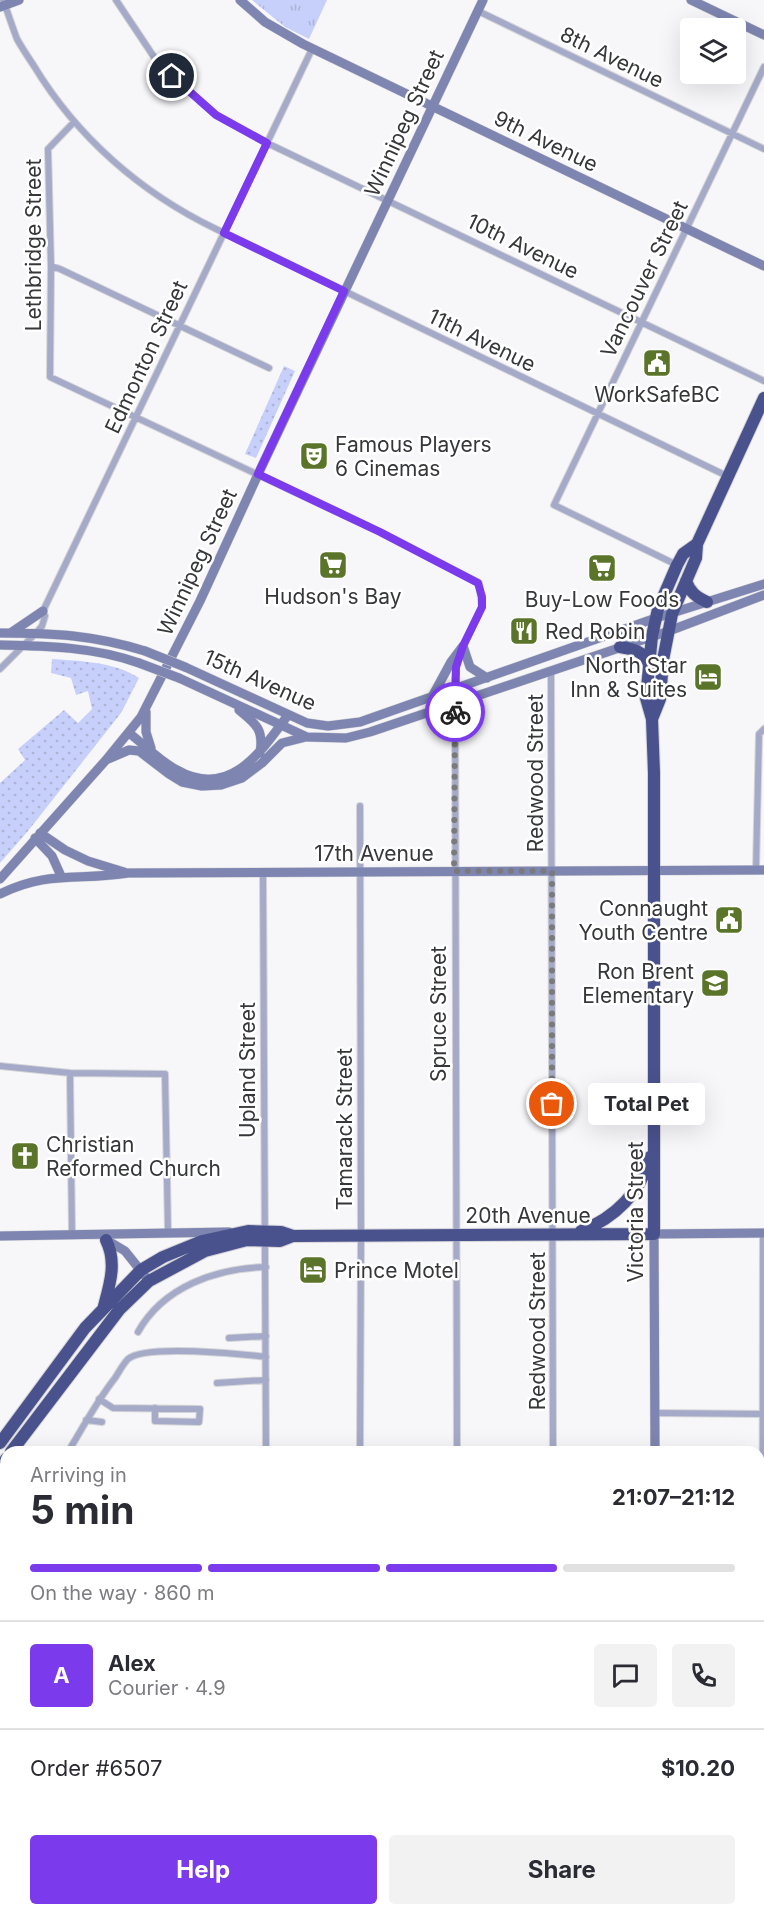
<!DOCTYPE html>
<html lang="en">
<head>
<meta charset="utf-8">
<style>
	body { margin:0; font-family:Inter,sans-serif; background:#f2f2f3; color:#2b2b33; height:100vh; display:flex; flex-direction:column; font-size:22px; white-space:nowrap }
	* { box-sizing:border-box; margin:0 }
	p { font-size:20px; color:#7c7c81 }
	.icon { flex:none; width:33px; height:33px; fill:none; stroke:currentColor; stroke-width:2; stroke-linecap:round; stroke-linejoin:round }
	.map { position:relative; flex:1; overflow:hidden }
	.details { position:absolute; left:0px; top:1446px; width:765px; height:470px; display:flex; flex-direction:column; background:#fff; border-radius:18px 18px 0 0; box-shadow:0 6px 24px #0002 }
	.details>* { flex:none }
	.buttons { position:absolute; left:680px; top:18px; display:grid; gap:12px }
	.buttons a { display:grid; place-items:center; width:66px; height:66px; border-radius:6px; background:#fff; box-shadow:0 6px 24px #0002; font-size:30px }
	.pin { position:absolute; display:grid; place-items:center; width:51px; height:51px; color:#fff; margin:-26px; border:3px solid #fff; border-radius:50%; box-shadow:0 2px 6px #0007 }
	.courier { position:absolute; display:grid; place-items:center; width:60px; height:60px; margin:-30px; border:4px solid #7c3aed; border-radius:50%; background:#fff; color:#222; box-shadow:0 2px 8px #0007 }
	.bubble { position:absolute; height:42px; border-radius:6px; background:#fff; box-shadow:0 6px 24px #0002; font-size:20px; font-weight:700; line-height:42px; text-align:center }
	.overview em { font-style:normal; font-weight:700 }
	.overview div { display:flex; flex-direction:column-reverse }
	.overview { display:flex; align-items:center; justify-content:space-between; height:102px; padding:0 30px }
	h1 { font-size:39px; font-weight:700; line-height:45px }
	.bar { display:grid; grid-template-columns:repeat(4,1fr); gap:9px 6px; align-content:center; height:72px; padding:0 30px }
	.bar i { height:8px; border-radius:4px; background:#e1e1e2 }
	.bar .current { background:#7c3aed }
	.bar p { grid-column:span 4 }
	.line { display:flex; align-items:center; gap:15px; padding:0 30px; border-top:2px solid #e1e1e2 }
	.line div { flex:1 }
	.round { display:grid; place-items:center; flex:none; width:63px; height:63px; border-radius:6px; background:#f2f2f3 }
	.action { display:flex; gap:12px; margin-top:auto; padding:12px 30px }
	.action a { flex:1; height:69px; border-radius:6px; background:#7c3aed; color:#fff; font-size:24px; font-weight:700; line-height:69px; text-align:center }
	.action a+a { background:#f2f2f3; color:#2b2b33 }
	.map>svg:first-child { display:block }
</style>
</head>
<body>
<div class="map">
<svg width="764" height="1915" viewBox="0 0 764 1915">
	<defs>
		<pattern id="grass-dots" width="8" height="8" patternUnits="userSpaceOnUse" patternTransform="scale(1.5)"><rect width="8" height="8" fill="#c7d0fa"/><path d="M2 2h.1M6 6h.1" fill="none" stroke="#acb3d7" stroke-width="1.8" stroke-linecap="round"/></pattern>
		<pattern id="forest-firs" width="22" height="20" patternUnits="userSpaceOnUse" patternTransform="scale(1.5)"><rect width="22" height="20" fill="#c7d0fa"/><path d="M5 1l3.5 6h-7zM16 11l3.5 6h-7z" fill="#acb3d7"/></pattern>
		<pattern id="park-tufts" width="24" height="20" patternUnits="userSpaceOnUse" patternTransform="scale(1.5)"><rect width="24" height="20" fill="#c7d0fa"/><path d="M3 7l-1-3M5 7V3M7 7l1-3M15 17l-1-3M17 17v-4M19 17l1-3" fill="none" stroke="#acb3d7"/></pattern>
	</defs>
	<rect width="100%" height="100%" fill="#f7f7fa"/>
	<path fill="url(#grass-dots)" d="M284,366L295,371L256,458L245,454Z
		M52,659C80,661 116,662 139,678L121,713L28,831L0,863V783L25,760L18,749L64,710L78,723L92,709L88,691L76,695L71,678L51,673Z"/>
	<path fill="url(#forest-firs)" d="M0,1692L6,1695V1754L0,1751Z"/>
	<path fill="url(#park-tufts)" d="M252,0H327L309,39L285,27Z
		M0,1619H6V1678L0,1674Z
		M263,1910H336L339,1915H263Z"/>
	<g fill="none" stroke-linecap="round" stroke-linejoin="round">
		<path stroke="#878fbf" stroke-width="2" d="M0,1705L6,1708
			M683,1910L693,1915"/>
		<g stroke="#d4d4d7" stroke-width="8">
			<path id="street" d="M3,0C8,13 12,26 17,39C22,48 28,57 34,66C77,137 141,193 216,229L727,476
				M116,0L158,63L216,115L267,143L764,381
				M478,11L764,149
				M74,122L48,149L51,266L50,377L380,532L479,583L482,607L463,646L456,667L455,679L457,1452
				M51,266L60,269L269,368
				M677,565L554,505L764,67
				M0,669L37,632L42,626L45,616L43,611L312,49
				M551,670L553,1452
				M360,806L361,1236L360,1452
				M756,869L759,734L764,729
				M263,872L266,1452
				M0,1066L70,1073L165,1074L168,1232
				M70,1073L72,1234
				M138,1332C163,1287 216,1268 266,1267
				M229,1338L266,1336
				M217,1383L266,1380
				M99,1399L113,1408L200,1409L199,1422L155,1421V1408
				M655,1413L764,1414
				M86,1420L102,1422
				M68,1452C83,1427 97,1401 115,1378C119,1372 123,1364 128,1359C145,1344 242,1354 266,1357
				M0,1515L6,1506
				M0,1618H6
				M0,1808L6,1811
				M45,1910V1915
				M189,1910L193,1915
				M333,1910L334,1915
				M653,1915V1910
				M762,1915L763,1233"/>
		</g>
		<g stroke="#d4d4d7" stroke-width="10">
			<path id="secondary" d="M240,0L265,22L303,44L764,266
				M691,0L764,35
				M0,7L19,0
				M12,632L43,611
				M0,633C54,633 93,635 145,651
				M0,645C48,646 94,647 139,663
				M463,646L470,667L487,678
				M185,667L307,723L328,726L360,722L656,618L764,584
				M179,678L307,737L346,738L370,732L669,631L764,595
				M432,697L451,662L463,646
				M239,710C256,724 264,729 260,753
				M146,712V732L151,748
				M129,733C145,745 159,761 177,770C229,800 261,752 288,715
				M108,759L129,750L139,751L169,774L182,782L202,786L221,785L242,778L262,763L282,743L306,737
				M40,833L65,850L88,861L124,872
				M35,838L52,856L61,876
				M0,879L106,760L141,717L200,601L261,468L483,0
				M0,894C48,870 79,881 128,873L764,870
				M0,1236L229,1232
				M105,1239L125,1251L149,1281
				M655,1452L654,1234L764,1233
				M264,1915V1910"/>
		</g>
		<g stroke="#d4d4d7" stroke-width="14">
			<path id="highway" d="M686,581C690,592 696,597 707,602
				M620,647C633,649 644,651 649,664
				M652,719L660,699L663,660L672,614L696,558L697,544L764,398
				M581,1231C615,1218 641,1192 650,1157
				M104,1306C110,1284 117,1262 106,1240
				M0,1443L85,1328L141,1270L163,1257L202,1241L248,1231L281,1232L293,1236
				M11,1452L119,1310L149,1281L205,1251L247,1240L280,1241L293,1236L654,1234V773L652,719L646,698L652,636L658,609L677,565L683,554L697,544
				M0,1467L6,1459"/>
		</g>
		<use href="#street" stroke="#a4aac8" stroke-width="6"/>
		<use href="#secondary" stroke="#7d85b0" stroke-width="9"/>
		<use href="#highway" stroke="#4a528d" stroke-width="12"/>
		<g stroke="#d4d4d7" stroke-width="10" stroke-linecap="butt">
			<path id="secondary-bridge" d="M145,651L185,667
				M139,663L179,678"/>
		</g>
		<use href="#secondary-bridge" stroke="#7d85b0" stroke-width="9"/>
	</g>
	<g fill="none" stroke-linecap="round" stroke-linejoin="round">
		<path stroke="#7a7a7c" stroke-width="6" stroke-dasharray="0 10.8" d="M455,712L454,871H552V1104"/>
		<path stroke="#7c3aed" stroke-width="8" d="M172,76L216,115L267,143L224,233L344,291L258,474L380,532L478,583L482,597V607L463,646L456,667L455,712"/>
	</g>
	<defs>
		<g id="civic-square" transform="scale(1.5)"><rect x="-9" y="-9" width="18" height="18" rx="4" fill="#5a7529" stroke="#fff"/><path d="M-.6-6.5H3V-4.5H.6V-3L4-1V1h2V6H-6V1h2V-1L-.6-3ZM-1.2 2.5V6h2.4V2.5Z" fill="#fff"/></g>
		<g id="theatre-square" transform="scale(1.5)"><rect x="-9" y="-9" width="18" height="18" rx="4" fill="#5a7529" stroke="#fff"/><path d="M-5-5.5Q0-4 5-5.5V0Q5 5 0 6Q-5 5-5 0ZM-3.3-2.5H-1v1.5H-3.3ZM1-2.5H3.3v1.5H1ZM-2.8 1Q0 5.5 2.8 1Z" fill="#fff"/></g>
		<g id="supermarket-square" transform="scale(1.5)"><rect x="-9" y="-9" width="18" height="18" rx="4" fill="#5a7529" stroke="#fff"/><path d="M-6-5.5h2.5l.6 2H6L4.5 2H-2.5L-4.4-4H-6ZM-1.5 3.2a1.3 1.3 0 1 0 .1 0ZM3 3.2a1.3 1.3 0 1 0 .1 0Z" fill="#fff"/></g>
		<g id="restaurant-square" transform="scale(1.5)"><rect x="-9" y="-9" width="18" height="18" rx="4" fill="#5a7529" stroke="#fff"/><path d="M-5-6h1v4h1v-4h1v4h1v-4h1v5L-1.5 .5V6h-2V.5L-5-1ZM5-6V6H3V1.5H1.5Q1.5-4 5-6Z" fill="#fff"/></g>
		<g id="hotel-square" transform="scale(1.5)"><rect x="-9" y="-9" width="18" height="18" rx="4" fill="#5a7529" stroke="#fff"/><path d="M-6-4.5h1.5V1H6V5H4.5V3h-9V5H-6ZM-4 0a1.8 1.8 0 1 1 3.6 0ZM.5 0V-2.5h3Q6-2.5 6 0Z" fill="#fff"/></g>
		<g id="school-square" transform="scale(1.5)"><rect x="-9" y="-9" width="18" height="18" rx="4" fill="#5a7529" stroke="#fff"/><path d="M0-5L7-2L0 1L-7-2ZM-4 1L0 2.5L4 1V4Q0 6-4 4Z" fill="#fff"/></g>
		<g id="church-square" transform="scale(1.5)"><rect x="-9" y="-9" width="18" height="18" rx="4" fill="#5a7529" stroke="#fff"/><path d="M-1.2-6h2.4v3.5h3.3v2.4h-3.3V6h-2.4V-.1h-3.3v-2.4h3.3Z" fill="#fff"/></g>
	</defs>
	<g fill-rule="evenodd">
		<use href="#civic-square" x="657" y="363"/>
		<use href="#theatre-square" x="314" y="456"/>
		<use href="#supermarket-square" x="333" y="565"/>
		<use href="#supermarket-square" x="602" y="568"/>
		<use href="#restaurant-square" x="524" y="631"/>
		<use href="#hotel-square" x="708" y="677"/>
		<use href="#civic-square" x="729" y="920"/>
		<use href="#school-square" x="715" y="983"/>
		<use href="#church-square" x="25" y="1156"/>
		<use href="#hotel-square" x="313" y="1270"/>
	</g>
	<g text-anchor="middle" dominant-baseline="central" stroke-width="5" stroke-linejoin="round" paint-order="stroke">
		<g font-size="21" fill="#363738" stroke="#fff">
			<text transform="translate(612 57) rotate(26)">8th Avenue</text>
			<text transform="translate(404 123) rotate(-65)">Winnipeg Street</text>
			<text transform="translate(546 141) rotate(26)">9th Avenue</text>
			<text transform="translate(33 245) rotate(-90)">Lethbridge Street</text>
			<text transform="translate(523 246) rotate(26)">10th Avenue</text>
			<text transform="translate(644 279) rotate(-64)">Vancouver Street</text>
			<text transform="translate(482 340) rotate(26)">11th Avenue</text>
			<text transform="translate(146 357) rotate(-65)">Edmonton Street</text>
			<text transform="translate(197 562) rotate(-65)">Winnipeg Street</text>
			<text transform="translate(260 680) rotate(24)">15th Avenue</text>
			<text transform="translate(535 773) rotate(-90)">Redwood Street</text>
			<text x="374" y="853">17th Avenue</text>
			<text transform="translate(438 1014) rotate(-90)">Spruce Street</text>
			<text transform="translate(247 1070) rotate(-90)">Upland Street</text>
			<text transform="translate(344 1129) rotate(-90)">Tamarack Street</text>
			<text transform="translate(635 1212) rotate(-90)">Victoria Street</text>
			<text x="528" y="1215">20th Avenue</text>
			<text transform="translate(537 1331) rotate(-90)">Redwood Street</text>
		</g>
		<g font-size="21" fill="#363738" stroke="#fff" text-anchor="start">
			<text x="657" y="394" text-anchor="middle">WorkSafeBC</text>
			<text x="335" y="444">Famous Players<tspan x="335" dy="24">6 Cinemas</tspan></text>
			<text x="333" y="596" text-anchor="middle">Hudson's Bay</text>
			<text x="602" y="599" text-anchor="middle">Buy-Low Foods</text>
			<text x="545" y="631">Red Robin</text>
			<text x="687" y="665" text-anchor="end">North Star<tspan x="687" dy="24">Inn &amp; Suites</tspan></text>
			<text x="708" y="908" text-anchor="end">Connaught<tspan x="708" dy="24">Youth Centre</tspan></text>
			<text x="694" y="971" text-anchor="end">Ron Brent<tspan x="694" dy="24">Elementary</tspan></text>
			<text x="46" y="1144">Christian<tspan x="46" dy="24">Reformed Church</tspan></text>
			<text x="334" y="1270">Prince Motel</text>
		</g>
	</g>
</svg>
<div class="buttons">
<a><svg class="icon" aria-label="layers" viewBox="0 0 24 24"><path d="M12 4l9 5-9 5-9-5zM3 14l9 5 9-5"/></svg></a>
</div>
<div class="pin" style="left:552px;top:1104px;background:#ea580c"><svg class="icon" aria-label="bag" viewBox="0 0 24 24"><path d="M5 8h14l-1 12H6zM9 8a3 3 0 0 1 6 0"/></svg></div>
<div class="pin" style="left:172px;top:76px;background:#1f2937"><svg class="icon" aria-label="home" viewBox="0 0 24 24"><path d="M3 11l9-7 9 7M6 9v11h12V9"/></svg></div>
<div class="courier" style="left:455px;top:712px"><svg class="icon" aria-label="bike" viewBox="0 0 24 24"><circle cx="6" cy="16" r="4"/><circle cx="18" cy="16" r="4"/><path d="M6 16l4-8h5l3 8M10 8l3 8H6M13 5h3"/></svg></div>
<div class="bubble" style="left:588px;top:1083px;width:117px">Total Pet</div>
<section class="details">
<div class="overview"><div><h1>5 min</h1><p>Arriving in</p></div><em>21:07–21:12</em></div>
<div class="bar"><i class="current"></i><i class="current"></i><i class="current"></i><i></i><p>On the way · 860 m</p></div>
<div class="line" style="height:108px"><b class="round" style="background:#7c3aed;color:#fff">A</b><div><b>Alex</b><p>Courier · 4.9</p></div><a class="round"><svg class="icon" aria-label="chat" viewBox="0 0 24 24"><path d="M4 5h16v11H9l-5 4z"/></svg></a><a class="round"><svg class="icon" aria-label="phone" viewBox="0 0 24 24"><path d="M5 4h4l2 5-3 2q2 4 5 5l2-3 5 2v4C11 20 4 13 5 4z"/></svg></a></div>
<div class="line" style="height:78px"><div>Order #6507</div><b>$10.20</b></div>
<div class="action"><a>Help</a><a>Share</a></div>
</section>
</div>
</body>
</html>
